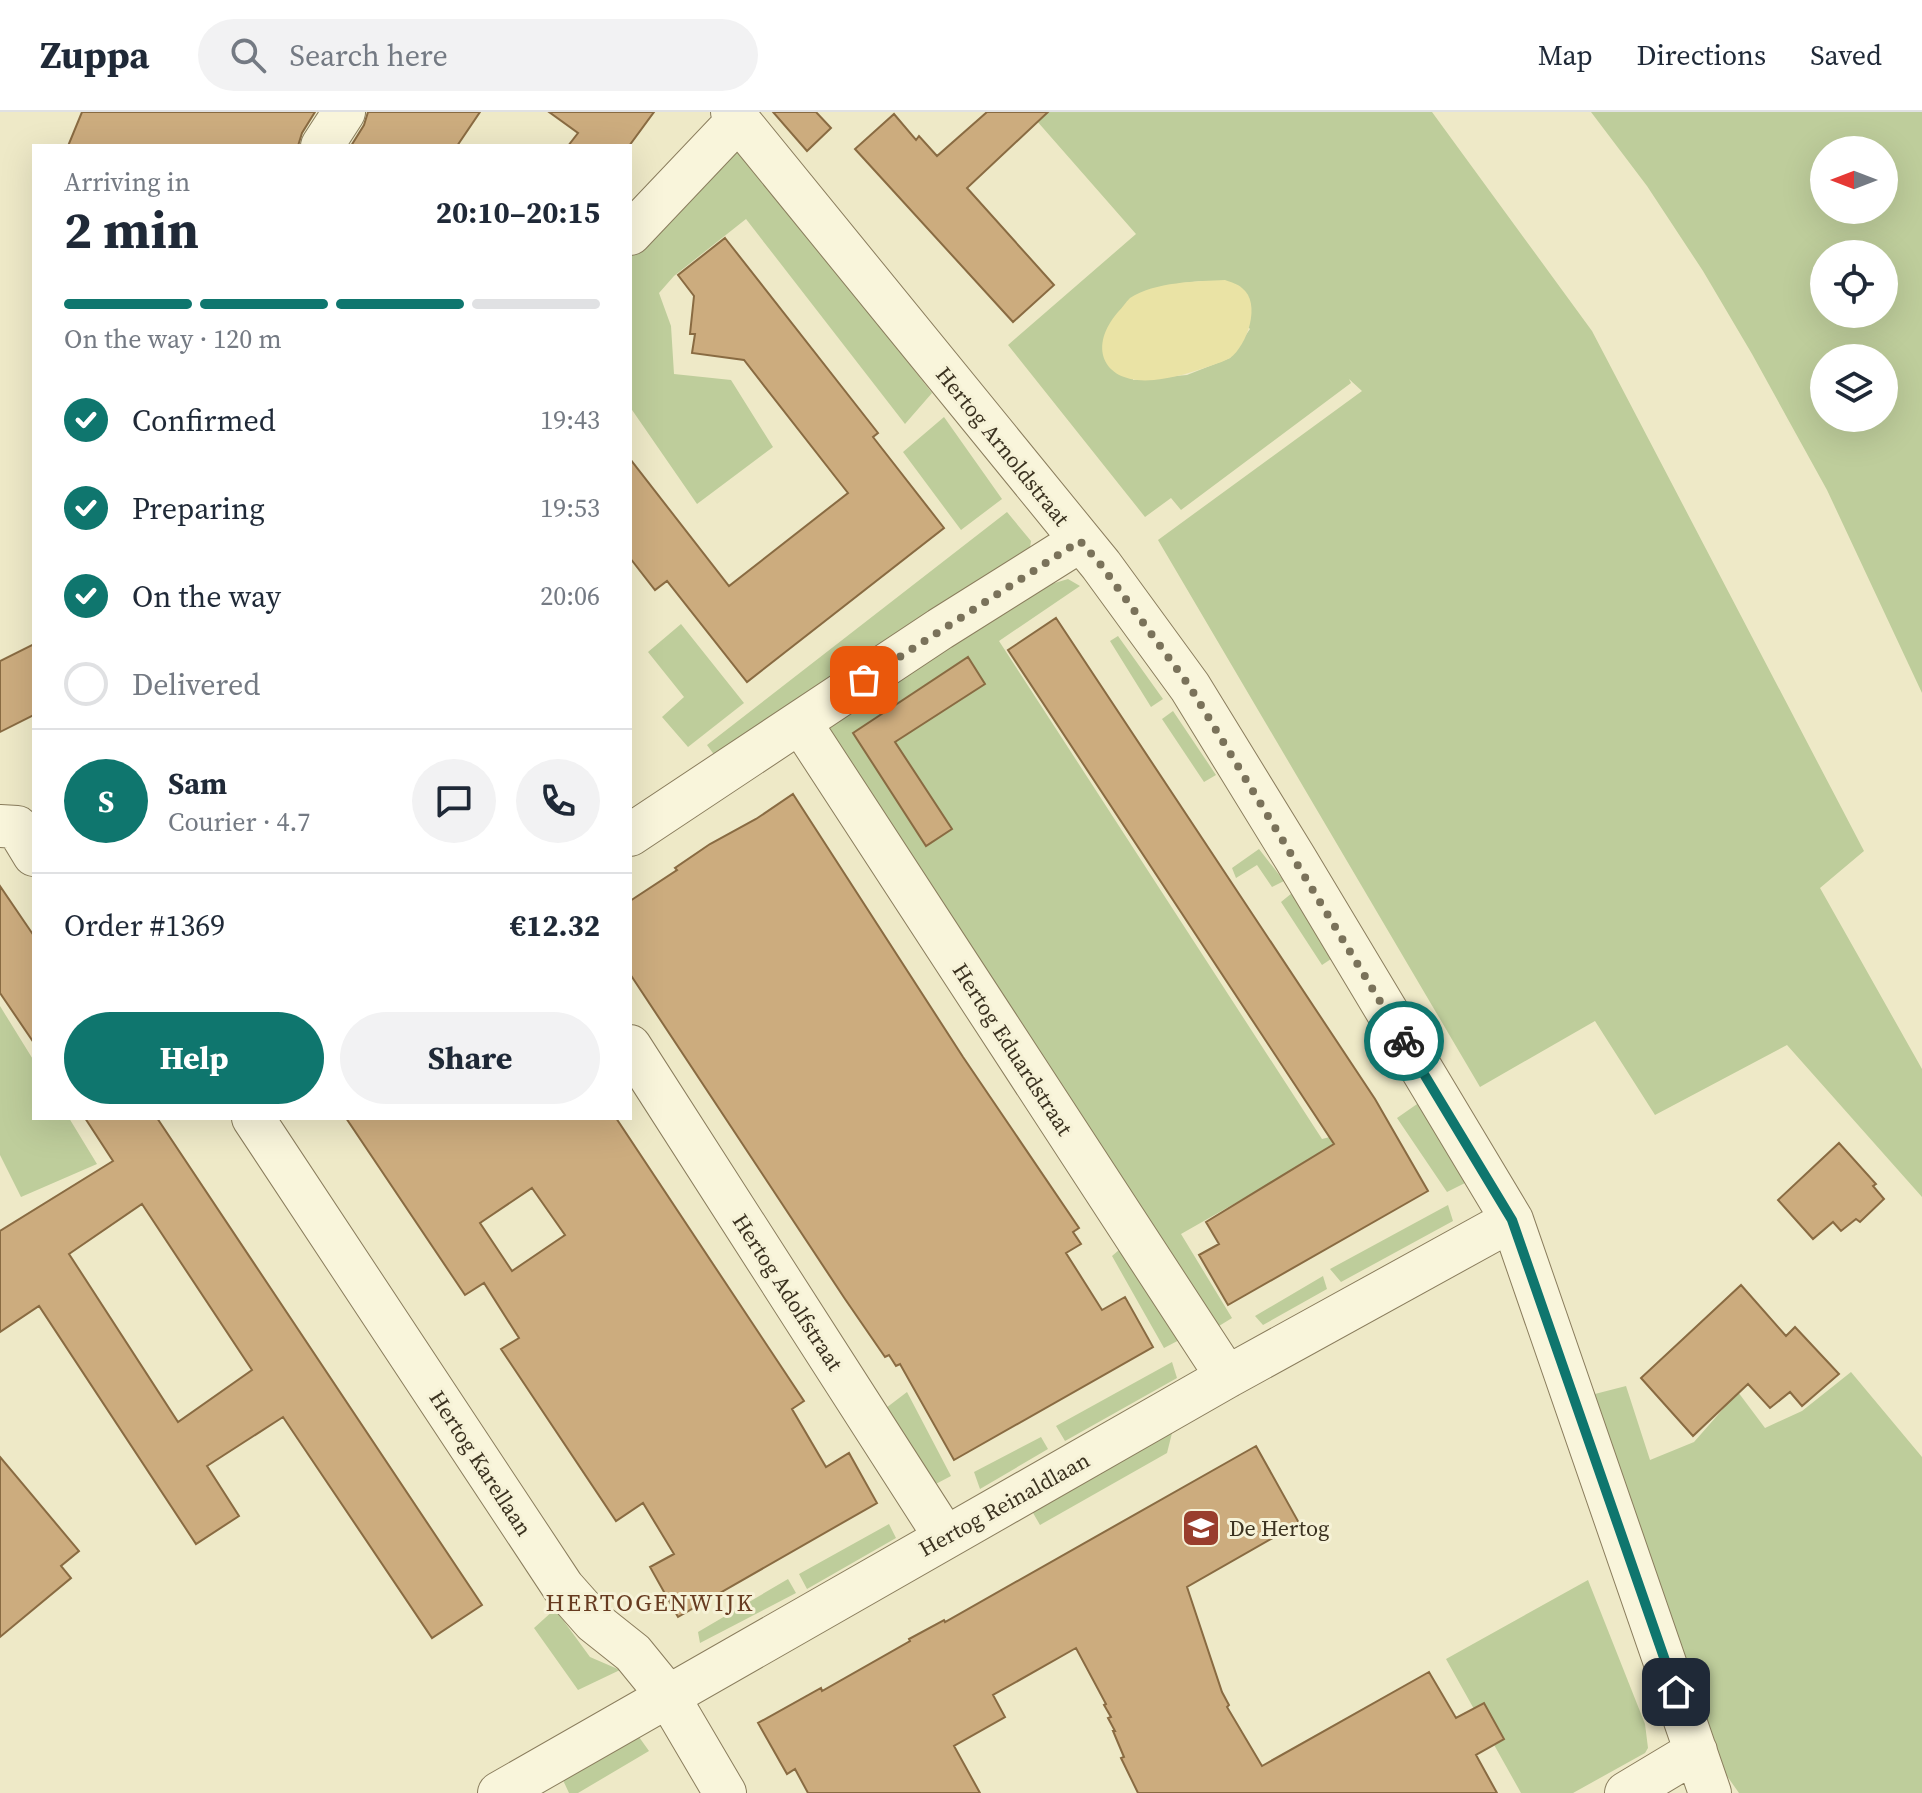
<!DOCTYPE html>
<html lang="en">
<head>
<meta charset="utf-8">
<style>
	body { margin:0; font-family:"Source Serif 4",serif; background:#f2f2f3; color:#1f2937; height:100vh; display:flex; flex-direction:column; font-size:30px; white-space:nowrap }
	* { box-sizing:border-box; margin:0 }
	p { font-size:26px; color:#747a83 }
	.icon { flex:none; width:44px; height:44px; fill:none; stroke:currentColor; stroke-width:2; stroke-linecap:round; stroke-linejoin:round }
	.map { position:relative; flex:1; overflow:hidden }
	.details { position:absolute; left:32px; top:32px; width:600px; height:976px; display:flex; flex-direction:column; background:#fff; border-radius:0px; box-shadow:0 8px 32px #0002 }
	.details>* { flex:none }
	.needle { width:52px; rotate:270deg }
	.tools { position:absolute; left:1810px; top:24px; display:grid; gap:16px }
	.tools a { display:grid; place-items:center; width:88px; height:88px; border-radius:50%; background:#fff; box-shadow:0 8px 32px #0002; font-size:40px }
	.pin { position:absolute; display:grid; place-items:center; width:68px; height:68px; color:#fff; margin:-34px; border-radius:16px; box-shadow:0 4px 12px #0006 }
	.courier { position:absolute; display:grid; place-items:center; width:80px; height:80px; margin:-40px; border:6px solid #0f766e; border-radius:50%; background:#fff; color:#222; box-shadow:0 2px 10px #0007 }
	.overview em { font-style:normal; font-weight:700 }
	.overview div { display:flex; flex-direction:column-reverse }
	.overview { display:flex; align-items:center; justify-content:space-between; height:136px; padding:0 32px }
	h1 { font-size:52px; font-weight:700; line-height:60px }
	.bar { display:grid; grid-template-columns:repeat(4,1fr); gap:12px 8px; align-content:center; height:96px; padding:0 32px }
	.bar i { height:10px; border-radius:6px; background:#e0e1e3 }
	.bar .active { background:#0f766e }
	.bar p { grid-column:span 4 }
	.line { display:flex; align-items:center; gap:20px; padding:0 32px; border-top:2px solid #e0e1e3 }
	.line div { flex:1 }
	.round { display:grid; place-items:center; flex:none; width:84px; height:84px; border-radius:42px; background:#f2f2f3 }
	ol { padding:0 32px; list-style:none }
	li { display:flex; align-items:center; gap:24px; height:88px }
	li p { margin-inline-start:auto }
	li .icon { padding:8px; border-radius:50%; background:#0f766e; color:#fff; stroke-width:4 }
	li:last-child { color:#747a83 }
	li i { width:44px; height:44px; border:4px solid #e0e1e3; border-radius:50% }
	.primary-button { display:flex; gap:16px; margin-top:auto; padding:16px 32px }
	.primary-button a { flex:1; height:92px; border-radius:48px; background:#0f766e; color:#fff; font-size:32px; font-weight:700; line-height:92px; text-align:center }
	.primary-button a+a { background:#f2f2f3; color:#1f2937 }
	header { display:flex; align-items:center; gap:48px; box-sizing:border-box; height:112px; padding:0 40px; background:#fff; border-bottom:2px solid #e0e1e3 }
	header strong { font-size:38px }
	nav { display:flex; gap:44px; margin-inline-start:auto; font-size:28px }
	.search { width:560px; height:72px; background:#f2f2f3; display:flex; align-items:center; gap:20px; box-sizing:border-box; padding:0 28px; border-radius:44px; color:#747a83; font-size:30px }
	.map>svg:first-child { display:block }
</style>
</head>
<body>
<header>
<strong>Zuppa</strong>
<div class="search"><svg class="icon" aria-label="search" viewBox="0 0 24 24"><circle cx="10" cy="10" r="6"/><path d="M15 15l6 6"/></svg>Search here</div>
<nav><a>Map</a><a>Directions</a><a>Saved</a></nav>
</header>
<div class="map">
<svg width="1922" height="1681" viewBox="0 0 1922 1681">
	<rect width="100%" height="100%" fill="#eee9c7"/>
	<path fill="#becd9b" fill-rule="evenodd" d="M1029,0H1432L1592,219L1864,739L1820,776L1922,957V1085L1787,933L1655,1003L1595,909L1480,975L1158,428L1362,279L1349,267L1351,271L1181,398L1171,386L1145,405L1008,233L1136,122ZM1202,169L1250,217L1230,246L1187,263L1133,268L1130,187C1155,176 1174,171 1202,169Z
		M1591,0H1922V581L1827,378L1752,242L1703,159L1647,74ZM1824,38H1884V98H1824ZM1824,142H1884V202H1824ZM1824,246H1884V306H1824Z
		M736,30L932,281L905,312L746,107L674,164L659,181L671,214L674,262L731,268L773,335L697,392L630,295V138Z
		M944,305L1002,387L961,418L903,340Z
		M1007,400L1031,429L1029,443L718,648L707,633Z
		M1068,467L1080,474L999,529L1322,1027L1334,1024L1341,1031L1181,1122L1232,1206L1219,1214L823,622L847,602L1048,473Z
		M681,512L744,591L688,635L662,605L684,585L648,540Z
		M1118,524L1163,587L1151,595L1110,529Z
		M1173,599L1216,663L1204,670L1162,607Z
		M1259,737L1284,769L1272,775L1257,753L1236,766L1232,756Z
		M1292,781L1334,845L1322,853L1281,790Z
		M0,894L34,949V1006H69L97,1052L21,1085L0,1043Z
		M1420,990L1465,1071L1447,1080L1397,1006Z
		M1448,1093L1453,1109L1341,1170L1330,1157Z
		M1126,1132L1185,1225L1164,1236L1112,1144Z
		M1323,1164L1327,1177L1263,1213L1255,1204Z
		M1172,1250L1177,1266L1065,1329L1056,1314Z
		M1851,1260L1922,1345V1681H1739L1710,1640L1591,1283L1626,1274L1650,1348L1694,1330L1738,1280L1765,1316L1802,1299Z
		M907,1280L951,1364L932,1374L886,1296Z
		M1173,1317L1167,1341L1040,1413L1029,1394Z
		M1041,1325L1048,1337L980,1377L974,1360Z
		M889,1412L896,1426L807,1477L799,1462Z
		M788,1467L796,1481L700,1531L698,1520Z
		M1588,1468L1645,1612L1648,1636L1645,1641L1573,1681H1521L1446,1547Z
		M555,1497L590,1545L620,1558L578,1578L534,1516Z
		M639,1625L649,1639L578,1681H569L562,1666Z"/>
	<path fill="#eae3a5" d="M1225,168C1230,170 1238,172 1242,176C1262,191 1247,234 1230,246C1225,249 1218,251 1213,253C1193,260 1174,266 1154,268C1105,273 1086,237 1118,200C1122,196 1126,190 1130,186C1154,170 1198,169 1225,168Z"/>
	<path fill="#ccac7e" stroke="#896b42" stroke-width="2" fill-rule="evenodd" d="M82,0H315L302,21L298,34H68Z
		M368,0H480L457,34H351L364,13Z
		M549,0H654L629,34H568L578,21Z
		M773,0H816L831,16L807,39Z
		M987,0H1048L967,76L1054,173L1013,210L855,37L894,2L916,28L919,24L937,44Z
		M725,126L878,321L873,325L944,416L747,570L667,469L655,478L630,446V347L729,474L848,381L744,248L692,241L695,222H690L694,184L678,163Z
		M1056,506L1375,987L1428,1079L1228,1193L1199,1143L1219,1132L1206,1110L1334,1032L1008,538Z
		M34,532V603L0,620V549Z
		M968,545L985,572L895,630L952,717L926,734L853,621Z
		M793,682L963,945L1079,1116L1073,1120L1081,1132L1066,1141L1102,1198L1125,1185L1153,1235L954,1348L900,1252L896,1254L889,1243L885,1245L845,1187L630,862V789L677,758L675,756L710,732L756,707Z
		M0,774L34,824V931L0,881Z
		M85,1006H157L482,1493L432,1526L283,1305L207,1354L239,1404L196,1432L39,1194L0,1220V1119L113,1049ZM142,1092L252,1258L178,1310L69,1142Z
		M346,1006H616L804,1289L792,1297L826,1355L849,1341L877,1391L678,1505L650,1455L674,1442L643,1391L616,1409L501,1237L519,1226L484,1171L465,1183ZM532,1076L565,1123L512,1159L480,1111Z
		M1839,1031L1876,1072L1873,1074L1884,1087L1860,1110L1856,1107L1841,1119L1833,1110L1813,1127L1778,1088Z
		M1741,1173L1786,1224L1795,1215L1839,1262L1802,1294L1790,1280L1770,1296L1748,1272L1693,1324L1641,1266Z
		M1256,1334L1299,1411L1187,1475L1222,1580L1229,1593L1227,1595L1262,1654L1429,1560L1456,1606L1484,1591L1504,1627L1476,1643L1497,1681H1138L1121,1646L1124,1645L1113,1619H1115L1108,1606L1111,1605L1104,1593L1106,1592L1076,1536L993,1583L1005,1605L954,1634L980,1681H808L795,1657L787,1662L758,1611L821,1576L822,1579L910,1529L909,1527L944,1508L945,1510Z
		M0,1345L79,1439L61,1454L71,1466L0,1525Z"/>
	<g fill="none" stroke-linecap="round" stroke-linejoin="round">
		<g stroke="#8a7d5d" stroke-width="44">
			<path id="street" d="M732,0L1101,453L1190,575L1295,746L1512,1108L1710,1681
				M322,34L344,0
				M630,122L739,7
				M800,610L1227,1265
				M0,714L17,715L34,743
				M630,723L940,517L1080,429
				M630,934L945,1425
				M253,1006L563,1475L594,1510L633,1541L668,1584L725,1681
				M499,1681L1227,1265L1512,1108
				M1626,1681L1696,1639"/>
		</g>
		<use href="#street" stroke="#f9f5db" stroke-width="42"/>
	</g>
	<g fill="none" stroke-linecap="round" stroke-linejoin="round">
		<path stroke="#7a725a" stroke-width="8" stroke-dasharray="0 14.4" d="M864,568L1080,429L1101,453L1190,575L1404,929"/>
		<path stroke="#0f766e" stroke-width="10" d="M1404,929L1512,1108L1676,1580"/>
	</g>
	<defs>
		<g id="school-square" transform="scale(2)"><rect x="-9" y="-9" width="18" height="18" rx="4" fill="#993e2d" stroke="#f6f2d7"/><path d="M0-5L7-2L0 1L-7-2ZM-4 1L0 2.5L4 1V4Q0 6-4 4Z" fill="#fff"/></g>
	</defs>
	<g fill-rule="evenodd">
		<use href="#school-square" x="1201" y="1416"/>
	</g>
	<g text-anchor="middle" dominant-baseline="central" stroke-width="6" stroke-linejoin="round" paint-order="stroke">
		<g font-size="22" fill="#3b3220" stroke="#f6f2d7">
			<text transform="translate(1003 334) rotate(51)">Hertog Arnoldstraat</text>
			<text transform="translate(1013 937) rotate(57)">Hertog Eduardstraat</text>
			<text transform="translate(788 1180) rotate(57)">Hertog Adolfstraat</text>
			<text transform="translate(481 1351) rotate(57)">Hertog Karellaan</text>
			<text transform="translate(1004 1392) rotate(-29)">Hertog Reinaldlaan</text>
		</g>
		<g font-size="22" fill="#3b3220" stroke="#f6f2d7" text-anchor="start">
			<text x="1229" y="1416">De Hertog</text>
		</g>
		<g font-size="24" letter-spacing="2" fill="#673b20" stroke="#f6f2d7">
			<text x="650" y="1490">HERTOGENWIJK</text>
		</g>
	</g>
</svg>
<div class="tools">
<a><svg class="needle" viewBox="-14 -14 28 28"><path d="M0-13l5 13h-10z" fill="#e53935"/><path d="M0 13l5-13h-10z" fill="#747a83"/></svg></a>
<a><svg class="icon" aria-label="locate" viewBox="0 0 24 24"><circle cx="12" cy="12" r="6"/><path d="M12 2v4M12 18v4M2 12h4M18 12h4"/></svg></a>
<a><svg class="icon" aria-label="layers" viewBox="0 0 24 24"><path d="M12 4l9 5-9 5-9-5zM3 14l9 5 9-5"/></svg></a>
</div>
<div class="pin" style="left:864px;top:568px;background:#ea580c"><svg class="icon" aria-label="bag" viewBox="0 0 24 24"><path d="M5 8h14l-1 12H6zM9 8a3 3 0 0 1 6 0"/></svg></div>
<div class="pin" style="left:1676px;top:1580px;background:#1f2937"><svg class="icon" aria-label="home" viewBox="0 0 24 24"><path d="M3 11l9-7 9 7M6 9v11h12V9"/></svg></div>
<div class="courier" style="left:1404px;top:929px"><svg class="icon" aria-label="bike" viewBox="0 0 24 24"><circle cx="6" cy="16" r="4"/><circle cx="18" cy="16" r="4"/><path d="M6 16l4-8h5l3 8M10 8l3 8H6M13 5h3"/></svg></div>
<section class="details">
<div class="overview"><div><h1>2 min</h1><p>Arriving in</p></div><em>20:10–20:15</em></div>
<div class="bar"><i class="active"></i><i class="active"></i><i class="active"></i><i></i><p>On the way · 120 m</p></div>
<ol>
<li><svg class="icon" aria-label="check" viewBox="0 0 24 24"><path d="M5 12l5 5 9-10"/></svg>Confirmed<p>19:43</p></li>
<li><svg class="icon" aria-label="check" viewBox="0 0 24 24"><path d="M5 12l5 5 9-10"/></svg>Preparing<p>19:53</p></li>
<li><svg class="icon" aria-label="check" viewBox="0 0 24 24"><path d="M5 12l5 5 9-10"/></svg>On the way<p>20:06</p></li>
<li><i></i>Delivered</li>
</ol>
<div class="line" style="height:144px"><b class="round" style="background:#0f766e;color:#fff">S</b><div><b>Sam</b><p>Courier · 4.7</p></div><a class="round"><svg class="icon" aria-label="chat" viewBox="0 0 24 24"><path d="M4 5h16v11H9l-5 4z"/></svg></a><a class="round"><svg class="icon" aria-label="phone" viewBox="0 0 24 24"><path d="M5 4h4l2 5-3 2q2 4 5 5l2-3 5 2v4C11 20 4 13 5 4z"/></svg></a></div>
<div class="line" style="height:104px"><div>Order #1369</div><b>€12.32</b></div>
<div class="primary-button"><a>Help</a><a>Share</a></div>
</section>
</div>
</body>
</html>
